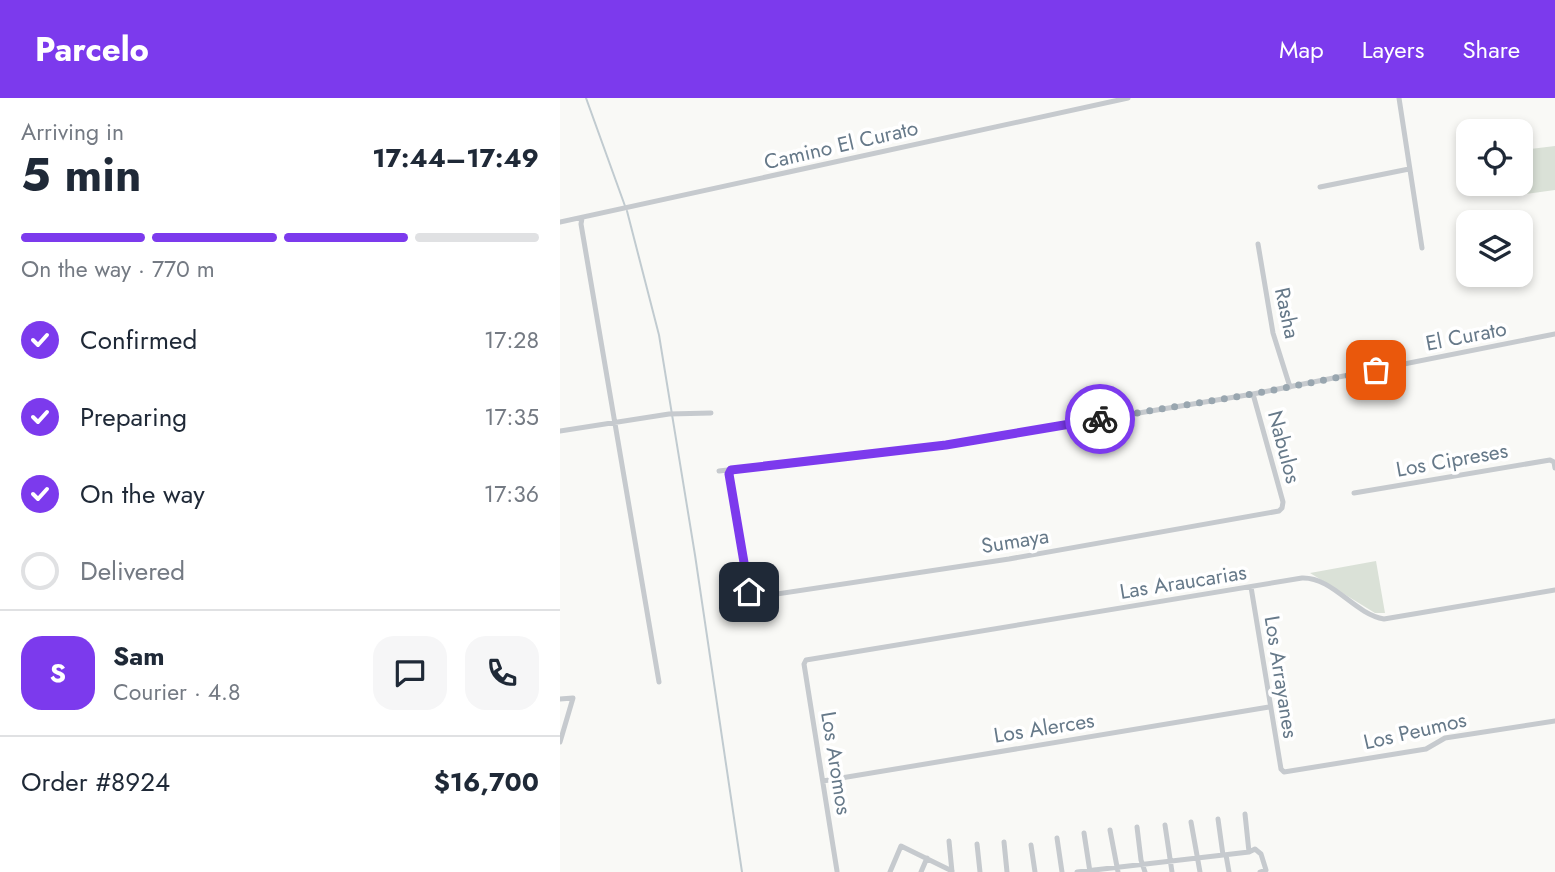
<!DOCTYPE html>
<html lang="en">
<head>
<meta charset="utf-8">
<style>
	body { margin:0; font-family:Jost,sans-serif; background:#f6f6f7; color:#1f2937; height:100vh; display:flex; flex-direction:column; font-size:26px; white-space:nowrap }
	* { box-sizing:border-box; margin:0 }
	p { font-size:23px; color:#747a83 }
	.icon { flex:none; width:38px; height:38px; fill:none; stroke:currentColor; stroke-width:2; stroke-linecap:round; stroke-linejoin:round }
	.map { position:relative; flex:1; overflow:hidden }
	.sheet { display:flex; flex-direction:column; background:#fff; width:560px }
	.sheet>* { flex:none }
	.fabs { position:absolute; left:896px; top:21px; display:grid; gap:14px }
	.fabs a { display:grid; place-items:center; width:77px; height:77px; border-radius:14px; background:#fff; box-shadow:0 4px 10px #0003; font-size:35px }
	.pin { position:absolute; display:grid; place-items:center; width:60px; height:60px; color:#fff; margin:-30px; border-radius:14px; box-shadow:0 4px 10px #0006 }
	.courier { position:absolute; display:grid; place-items:center; width:70px; height:70px; margin:-35px; border:5px solid #7c3aed; border-radius:50%; background:#fff; color:#222; box-shadow:0 2px 9px #0007 }
	.summary em { font-style:normal; font-weight:700 }
	.summary div { display:flex; flex-direction:column-reverse }
	.summary { display:flex; align-items:center; justify-content:space-between; height:119px; padding:0 21px }
	h1 { font-size:46px; font-weight:700; line-height:52px }
	.bar { display:grid; grid-template-columns:repeat(4,1fr); gap:10px 7px; align-content:center; height:84px; padding:0 21px }
	.bar i { height:9px; border-radius:5px; background:#e0e1e3 }
	.bar .active { background:#7c3aed }
	.bar p { grid-column:span 4 }
	.line { display:flex; align-items:center; gap:18px; padding:0 21px; border-top:2px solid #e0e1e3 }
	.line div { flex:1 }
	.round { display:grid; place-items:center; flex:none; width:74px; height:74px; border-radius:21px; background:#f6f6f7 }
	ol { padding:0 21px; list-style:none }
	li { display:flex; align-items:center; gap:21px; height:77px }
	li p { margin-inline-start:auto }
	li .icon { padding:7px; border-radius:50%; background:#7c3aed; color:#fff; stroke-width:4 }
	li:last-child { color:#747a83 }
	li i { width:38px; height:38px; border:4px solid #e0e1e3; border-radius:50% }
	header { display:flex; align-items:center; gap:42px; box-sizing:border-box; height:98px; padding:0 35px; background:#7c3aed; color:#fff }
	header strong { font-size:33px }
	nav { display:flex; gap:38px; margin-inline-start:auto; font-size:24px }
	main { display:flex; flex:1; min-height:0 }
	.map>svg:first-child { display:block }
</style>
</head>
<body>
<header>
<strong>Parcelo</strong>
<nav><a>Map</a><a>Layers</a><a>Share</a></nav>
</header>
<main>
<section class="sheet">
<div class="summary"><div><h1>5 min</h1><p>Arriving in</p></div><em>17:44–17:49</em></div>
<div class="bar"><i class="active"></i><i class="active"></i><i class="active"></i><i></i><p>On the way · 770 m</p></div>
<ol>
<li><svg class="icon" aria-label="check" viewBox="0 0 24 24"><path d="M5 12l5 5 9-10"/></svg>Confirmed<p>17:28</p></li>
<li><svg class="icon" aria-label="check" viewBox="0 0 24 24"><path d="M5 12l5 5 9-10"/></svg>Preparing<p>17:35</p></li>
<li><svg class="icon" aria-label="check" viewBox="0 0 24 24"><path d="M5 12l5 5 9-10"/></svg>On the way<p>17:36</p></li>
<li><i></i>Delivered</li>
</ol>
<div class="line" style="height:126px"><b class="round" style="background:#7c3aed;color:#fff">S</b><div><b>Sam</b><p>Courier · 4.8</p></div><a class="round"><svg class="icon" aria-label="chat" viewBox="0 0 24 24"><path d="M4 5h16v11H9l-5 4z"/></svg></a><a class="round"><svg class="icon" aria-label="phone" viewBox="0 0 24 24"><path d="M5 4h4l2 5-3 2q2 4 5 5l2-3 5 2v4C11 20 4 13 5 4z"/></svg></a></div>
<div class="line" style="height:91px"><div>Order #8924</div><b>$16,700</b></div>
</section>
<div class="map">
<svg width="995" height="774" viewBox="0 0 995 774">
	<rect width="100%" height="100%" fill="#f9f9f6"/>
	<path fill="#dae1d7" d="M995,48V92L952,98L951,86H961V52Z
		M816,463L825,515H815L750,475Z"/>
	<g fill="none" stroke-linecap="round" stroke-linejoin="round">
		<path stroke="#c1cbd0" stroke-width="2" d="M26,0L65,108
			M67,113L99,237L135,457L182,774"/>
		<path stroke="#c6cace" stroke-width="5" d="M839,0L862,150
			M760,89L849,71
			M22,120L21,126L99,584
			M0,124L568,0
			M698,146L713,235L730,289
			M0,333L109,316L151,315
			M171,371L169,376L188,493L192,498L197,499L449,461L719,413L722,410L723,404L693,296
			M159,373L386,347L693,296L995,236
			M794,395L990,362L994,364L995,370
			M691,489L721,671L724,674L866,651L885,640L995,623
			M0,601L13,600L0,644
			M263,683L709,609
			M685,716L689,754
			M658,721L663,757
			M631,724L640,774
			M605,727L612,774
			M577,729L581,762L585,774
			M550,732L558,774
			M524,735L530,774
			M497,740L502,774
			M389,743L392,774
			M444,744L447,774
			M417,746L420,774
			M471,747L475,774
			M666,757L669,774
			M277,773L244,566L246,562L742,480C773,479 794,516 824,521L995,492
			M330,774L341,748L392,773
			M361,774L367,760
			M517,774L689,754L695,751L701,756L706,772L700,774"/>
	</g>
	<g fill="none" stroke-linecap="round" stroke-linejoin="round">
		<path stroke="#99a6af" stroke-width="7" stroke-dasharray="0 12.6" d="M540,321L693,296L816,272"/>
		<path stroke="#7c3aed" stroke-width="9" d="M189,494L169,376L171,372L386,347L540,321"/>
	</g>
	<g text-anchor="middle" dominant-baseline="central" stroke-width="7" stroke-linejoin="round" paint-order="stroke">
		<g font-size="21" fill="#667989" stroke="#fff">
			<text transform="translate(281 47) rotate(-13)">Camino El Curato</text>
			<text transform="translate(727 215) rotate(78)">Rasha</text>
			<text transform="translate(906 238) rotate(-11)">El Curato</text>
			<text transform="translate(724 349) rotate(75)">Nabulos</text>
			<text transform="translate(892 362) rotate(-10)">Los Cipreses</text>
			<text transform="translate(455 443) rotate(-9)">Sumaya</text>
			<text transform="translate(623 484) rotate(-9)">Las Araucarias</text>
			<text transform="translate(721 579) rotate(81)">Los Arrayanes</text>
			<text transform="translate(484 630) rotate(-9)">Los Alerces</text>
			<text transform="translate(855 633) rotate(-13)">Los Peumos</text>
			<text transform="translate(276 665) rotate(81)">Los Aromos</text>
		</g>
	</g>
</svg>
<div class="fabs">
<a><svg class="icon" aria-label="locate" viewBox="0 0 24 24"><circle cx="12" cy="12" r="6"/><path d="M12 2v4M12 18v4M2 12h4M18 12h4"/></svg></a>
<a><svg class="icon" aria-label="layers" viewBox="0 0 24 24"><path d="M12 4l9 5-9 5-9-5zM3 14l9 5 9-5"/></svg></a>
</div>
<div class="pin" style="left:816px;top:272px;background:#ea580c"><svg class="icon" aria-label="bag" viewBox="0 0 24 24"><path d="M5 8h14l-1 12H6zM9 8a3 3 0 0 1 6 0"/></svg></div>
<div class="pin" style="left:189px;top:494px;background:#1f2937"><svg class="icon" aria-label="home" viewBox="0 0 24 24"><path d="M3 11l9-7 9 7M6 9v11h12V9"/></svg></div>
<div class="courier" style="left:540px;top:321px"><svg class="icon" aria-label="bike" viewBox="0 0 24 24"><circle cx="6" cy="16" r="4"/><circle cx="18" cy="16" r="4"/><path d="M6 16l4-8h5l3 8M10 8l3 8H6M13 5h3"/></svg></div>
</div>
</main>
</body>
</html>
